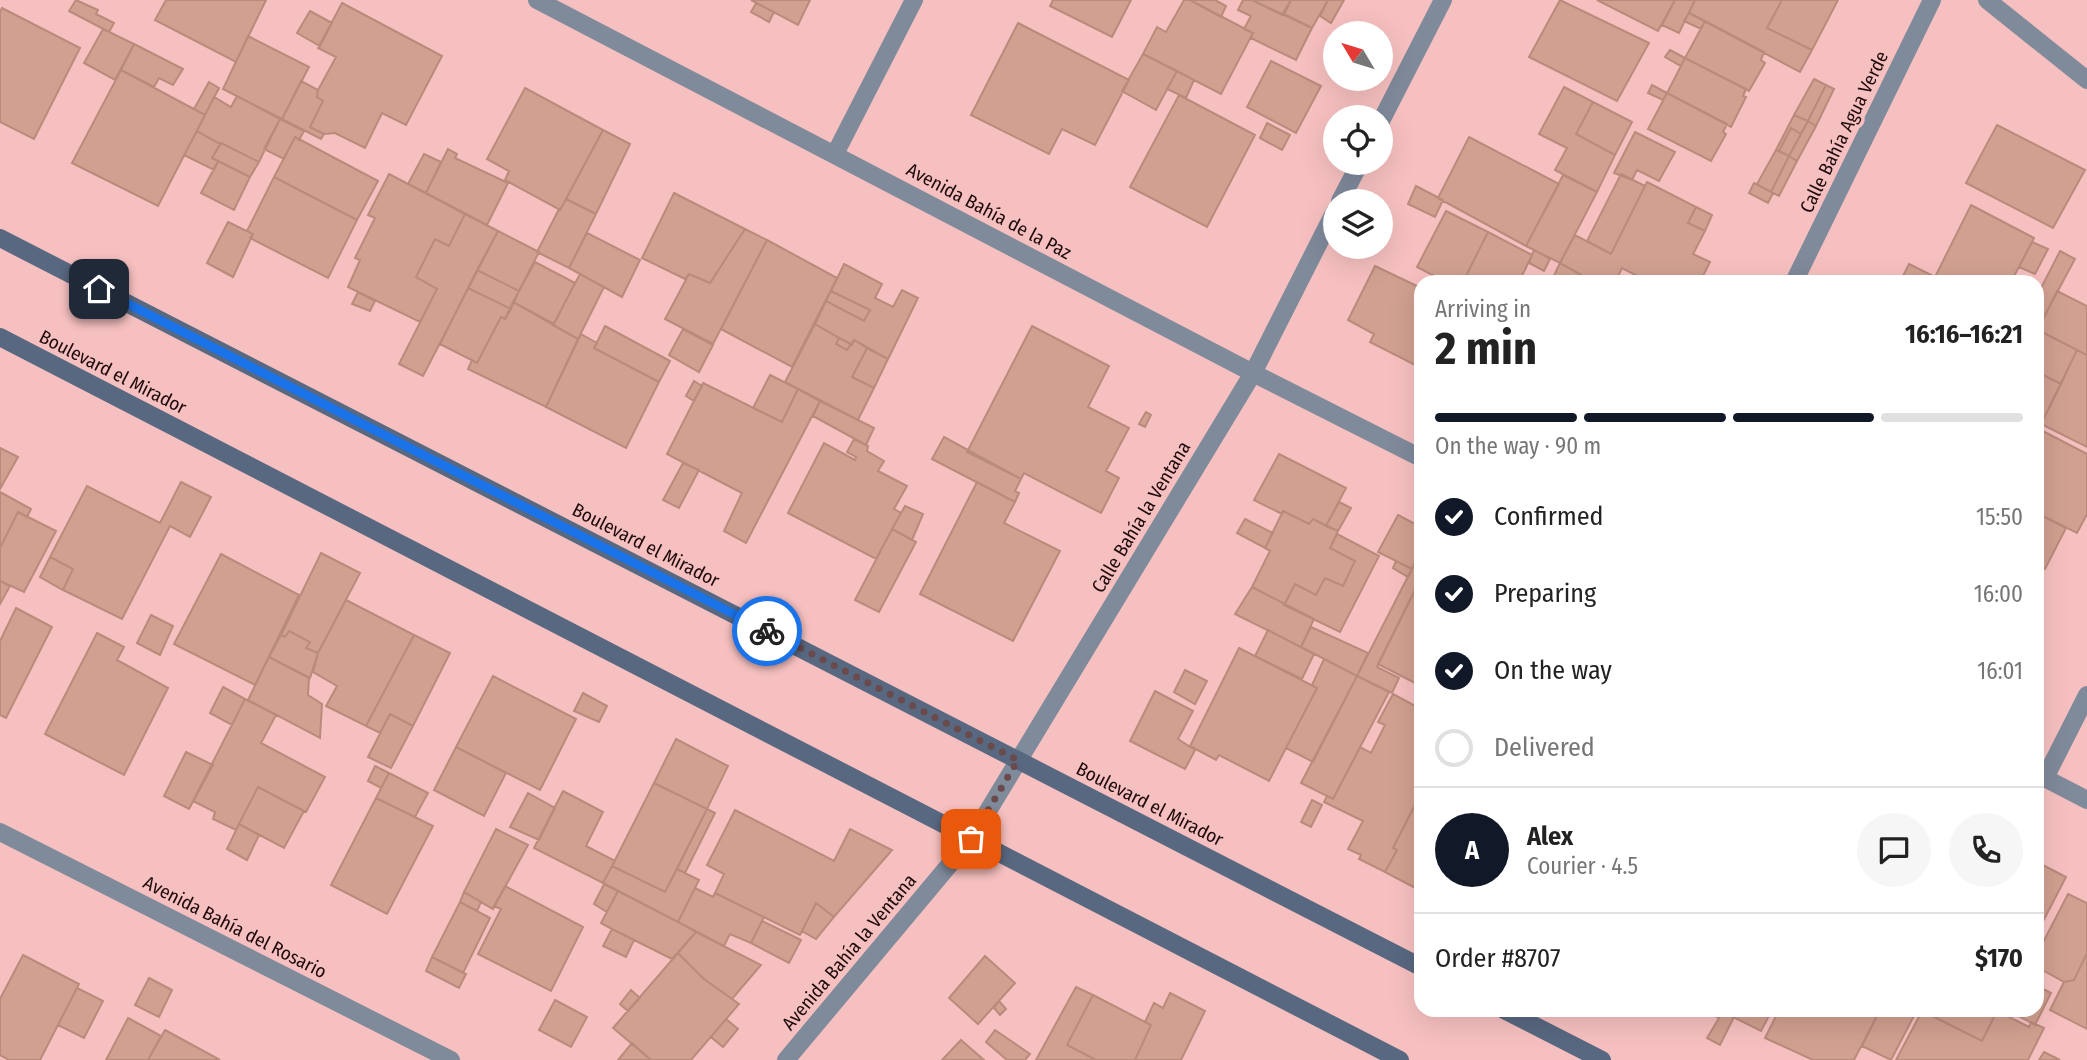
<!DOCTYPE html>
<html lang="en">
<head>
<meta charset="utf-8">
<style>
	body { margin:0; font-family:"Fira Sans Condensed",sans-serif; background:#f6f6f6; color:#222; height:100vh; display:flex; flex-direction:column; font-size:26px; white-space:nowrap }
	* { box-sizing:border-box; margin:0 }
	p { font-size:23px; color:#767676 }
	.icon { flex:none; width:38px; height:38px; fill:none; stroke:currentColor; stroke-width:2; stroke-linecap:round; stroke-linejoin:round }
	.map { position:relative; flex:1; overflow:hidden }
	.details { position:absolute; left:1414px; top:275px; width:630px; height:742px; display:flex; flex-direction:column; background:#fff; border-radius:21px; box-shadow:0 7px 28px #0002 }
	.details>* { flex:none }
	.needle { width:46px; rotate:308deg }
	.tools { position:absolute; left:1323px; top:21px; display:grid; gap:14px }
	.tools a { display:grid; place-items:center; width:70px; height:70px; border-radius:50%; background:#fff; box-shadow:0 7px 28px #0002; font-size:35px }
	.pin { position:absolute; display:grid; place-items:center; width:60px; height:60px; color:#fff; margin:-30px; border-radius:14px; box-shadow:0 4px 10px #0006 }
	.courier { position:absolute; display:grid; place-items:center; width:70px; height:70px; margin:-35px; border:5px solid #1a73e8; border-radius:50%; background:#fff; color:#222; box-shadow:0 2px 9px #0007 }
	.head em { font-style:normal; font-weight:700 }
	.head div { display:flex; flex-direction:column-reverse }
	.head { display:flex; align-items:center; justify-content:space-between; height:119px; padding:0 21px }
	h1 { font-size:46px; font-weight:700; line-height:52px }
	.bar { display:grid; grid-template-columns:repeat(4,1fr); gap:10px 7px; align-content:center; height:84px; padding:0 21px }
	.bar i { height:9px; border-radius:5px; background:#e0e0e0 }
	.bar .active { background:#111827 }
	.bar p { grid-column:span 4 }
	.line { display:flex; align-items:center; gap:18px; padding:0 21px; border-top:2px solid #e0e0e0 }
	.line div { flex:1 }
	.round { display:grid; place-items:center; flex:none; width:74px; height:74px; border-radius:37px; background:#f6f6f6 }
	ol { padding:0 21px; list-style:none }
	li { display:flex; align-items:center; gap:21px; height:77px }
	li p { margin-inline-start:auto }
	li .icon { padding:7px; border-radius:50%; background:#111827; color:#fff; stroke-width:4 }
	li:last-child { color:#767676 }
	li i { width:38px; height:38px; border:4px solid #e0e0e0; border-radius:50% }
	.map>svg:first-child { display:block }
</style>
</head>
<body>
<div class="map">
<svg width="2087" height="1060" viewBox="0 0 2087 1060">
	<rect width="100%" height="100%" fill="#f7c0c0"/>
	<path fill="#d1a090" stroke="#ba8a7b" stroke-width="2" d="M76,0L98,10L96,14L114,23L109,32L69,11Z
		M166,0H266L236,62L155,20Z
		M751,0H810L798,25Z
		M1053,0H1131L1112,37L1050,6Z
		M1184,0H1190L1253,33L1221,94L1143,54L1157,27L1166,32Z
		M1190,0H1215L1226,6L1221,17Z
		M1243,0H1252L1312,28L1296,60L1251,38L1253,33L1244,29L1251,16L1238,10Z
		M1252,0H1291L1282,15Z
		M1291,0H1328L1312,28L1284,14Z
		M1328,0H1344L1331,23L1320,16Z
		M1560,0L1649,43L1617,101L1529,57Z
		M1597,0H1675L1658,31Z
		M1675,0H1695L1679,33L1662,25Z
		M1695,0H1782L1767,28L1812,50L1800,72L1689,13Z
		M1782,0H1838L1812,50L1767,28Z
		M342,3L442,56L406,125L382,113L365,148L335,133L324,134L310,127L323,101L317,97L318,90L336,57L318,48Z
		M756,3L774,12L769,22L751,12Z
		M2,8L80,48L34,139L0,122V12Z
		M310,11L332,23L320,46L297,33Z
		M1689,13L1705,21L1701,29L1684,21Z
		M1705,21L1764,52L1761,60L1765,63L1749,91L1685,58Z
		M1018,23L1129,80L1095,145L1062,129L1049,154L971,115Z
		M103,29L134,44L115,80L84,63Z
		M248,36L309,67L282,119L223,89Z
		M134,44L183,69L173,85L159,78L154,87L121,70Z
		M1670,50L1685,58L1681,66L1665,57Z
		M1143,54L1177,71L1156,110L1122,91Z
		M1685,58L1746,89L1743,96L1746,97L1731,127L1667,93Z
		M1271,61L1321,86L1296,133L1247,107Z
		M121,70L205,115L158,206L72,163Z
		M1177,71L1194,80L1186,98L1167,89Z
		M1814,79L1826,85L1808,121L1794,115Z
		M301,81L318,90L317,97L323,101L310,127L324,134L321,139L282,119Z
		M209,82L219,88L205,115L194,109Z
		M1652,85L1667,93L1663,100L1648,93Z
		M1826,85L1834,89L1816,126L1808,121Z
		M1564,87L1593,102L1576,134L1615,155L1597,192L1555,170L1567,148L1539,134Z
		M525,88L603,130L560,210L505,180L509,171L487,159Z
		M1667,93L1727,124L1723,132L1726,134L1711,161L1648,129Z
		M1179,95L1255,135L1207,227L1130,187Z
		M237,96L280,119L259,162L221,143L220,144L197,131L214,97L231,107Z
		M1593,102L1632,122L1615,155L1576,134Z
		M1794,115L1808,121L1801,134L1791,128L1779,151L1776,150Z
		M280,119L304,131L299,140L295,137L284,159L264,149Z
		M1808,121L1816,126L1797,161L1789,156Z
		M1267,123L1290,135L1282,150L1260,138Z
		M1997,125L2085,170L2053,228L1966,183Z
		M1791,128L1801,134L1789,156L1779,151Z
		M603,130L630,144L596,214L566,199Z
		M197,131L220,144L212,158L218,161L214,170L184,155Z
		M1635,132L1675,152L1659,181L1637,170L1632,180L1614,173Z
		M295,137L378,181L357,220L274,177Z
		M1469,137L1559,184L1526,246L1438,198Z
		M221,143L259,162L250,177L212,158Z
		M448,149L457,154L455,158L508,183L487,225L426,193Z
		M1776,150L1789,156L1771,192L1757,184Z
		M424,154L441,162L426,193L408,184Z
		M1789,156L1797,161L1779,196L1771,192Z
		M218,161L250,177L234,210L201,193Z
		M389,174L465,214L449,246L435,239L416,277L437,289L420,322L348,287L360,260L355,258L375,218L368,215Z
		M1621,174L1645,186L1611,254L1587,241Z
		M1563,175L1597,192L1560,263L1526,246Z
		M274,177L357,220L328,278L250,238L253,234L247,231Z
		M1647,182L1696,207L1688,223L1705,231L1693,254L1710,262L1700,282H1649L1622,268L1615,282H1594L1560,263L1575,235L1611,254Z
		M1754,183L1773,193L1768,203L1749,193Z
		M1416,186L1443,200L1435,217L1408,204Z
		M674,193L745,229L710,283L689,274L685,279L642,258Z
		M566,199L596,214L569,268L537,252L559,209L560,210Z
		M1971,205L2034,238L2011,282H1944L1935,277Z
		M1696,207L1712,215L1705,231L1688,223Z
		M1446,211L1488,232L1463,282H1446L1417,267Z
		M465,214L498,231L423,376L399,364L437,289L416,277L435,239L449,246Z
		M228,222L253,234L233,277L207,263Z
		M745,229L767,240L713,344L665,319L689,274L710,283Z
		M498,231L539,252L519,291L477,270Z
		M1488,232L1532,255L1519,282H1463Z
		M587,233L640,260L622,297L569,268Z
		M767,240L837,278L792,367L721,329Z
		M2032,242L2048,249L2035,274L2019,267Z
		M1534,250L1550,259L1544,271L1529,263Z
		M2060,251L2075,259L2045,315L2037,311V296Z
		M535,262L575,283L554,324L513,302Z
		M1560,263L1594,282H1551Z
		M844,264L882,284L875,298L893,307L902,290L918,298L888,359L854,340L852,345L815,324L826,301L864,321L870,310L831,291Z
		M1909,264L1935,277L1944,282H1900Z
		M1375,266L1421,288V359L1417,366L1370,342L1374,334L1348,320Z
		M477,270L519,291L511,309L468,288Z
		M580,274L604,287L578,339L553,325Z
		M468,288L511,309L505,319L501,317L477,363L440,344Z
		M831,291L870,310L864,321L826,301Z
		M2057,291L2087,306V355L2038,330Z
		M358,292L375,301L370,311L352,304Z
		M513,302L578,339L546,407L468,369L472,360L477,363L501,317L505,319Z
		M815,324L839,338L836,344L847,350L854,340L867,348L852,377L874,388L858,420L785,382Z
		M605,326L670,361L659,382L594,348Z
		M1032,326L1109,366L1088,407L1129,428L1106,471L1119,478L1101,513L1024,473L1021,479L967,452Z
		M683,329L713,345L699,372L669,355Z
		M2038,330L2077,350L2061,384L2037,372Z
		M581,334L597,343L594,348L659,382L626,448L546,407Z
		M839,338L851,344L847,350L836,344Z
		M867,348L888,359L874,388L852,377Z
		M2077,350L2087,355V447L2041,424Z
		M2037,372L2061,384L2041,424L2037,422Z
		M770,375L798,389L782,422L753,408Z
		M694,381L702,386L694,401L686,396Z
		M703,383L782,422L798,389L820,401L746,543L724,531L742,493L667,454Z
		M820,401L874,428L866,445L813,416Z
		M1146,412L1151,415L1145,427L1139,424Z
		M2037,428L2087,454V514L2077,533L2037,513Z
		M944,437L1021,479L1015,491L1019,493L1015,502L932,459Z
		M854,439L868,446L867,451L884,461L878,471L907,486L894,509L901,513L876,559L788,513L824,443L855,460L856,457L847,452Z
		M0,448L18,457L0,489Z
		M1279,454L1346,488L1326,526L1313,519L1309,524L1283,511L1282,514L1254,500Z
		M683,463L699,470L679,508L663,500Z
		M181,482L211,497L190,537L170,526L122,619L63,590L73,569L50,557L87,486L160,523Z
		M977,482L1015,502L1004,523L1060,551L1013,641L920,594Z
		M0,492L31,509L27,517L18,512L0,548Z
		M1339,502L1351,508L1338,531L1326,526Z
		M905,506L923,514L912,540L892,529Z
		M1283,511L1309,524L1313,519L1338,531L1330,548L1355,561L1343,586L1325,578L1316,595L1295,584L1285,604L1252,587L1270,551L1265,548Z
		M18,512L56,531L24,592L0,581V548Z
		M2037,513L2066,528L2045,569L2037,565Z
		M1398,515L1421,527V551L1412,569L1378,552Z
		M1245,519L1273,533L1265,548L1237,533Z
		M892,529L916,542L879,612L855,600Z
		M1337,534L1379,556L1340,632L1284,605L1295,584L1316,595L1325,578L1343,586L1355,561L1330,548Z
		M321,553L360,573L318,653L306,648L310,642L289,631L285,637L281,635Z
		M1420,553L1421,578L1377,667L1399,678L1392,693L1357,676Z
		M221,554L299,595L255,685L174,644Z
		M50,557L73,569L63,590L40,577Z
		M1396,561L1412,569L1408,577L1393,568Z
		M1421,578V686L1378,664Z
		M0,581L10,586L0,604Z
		M1252,587L1314,619L1301,647L1235,614Z
		M346,600L414,635L366,726L326,706L337,686L313,672L318,653Z
		M16,608L52,627L6,718L0,715V641Z
		M151,615L173,626L160,655L137,643Z
		M1311,627L1368,653L1357,676L1301,647Z
		M1268,630L1314,654L1302,679L1255,656Z
		M289,631L310,642L306,648L318,653L310,678L269,657L281,635L285,637Z
		M97,633L124,647L117,660L168,688L124,775L45,734Z
		M414,635L450,653L413,726L390,714L380,733L366,726Z
		M1239,648L1317,688L1269,781L1219,755L1216,760L1190,746Z
		M269,657L309,678L308,695L322,704L320,738L248,700Z
		M1324,659L1357,676L1313,762L1286,748L1317,688L1312,685Z
		M1185,670L1207,681L1195,704L1174,692Z
		M493,676L576,719L540,790L456,747Z
		M1357,676L1389,692L1333,799L1301,783Z
		M223,687L245,699L232,725L210,713Z
		M1155,691L1193,711L1178,739L1195,750L1185,769L1130,741Z
		M583,693L607,706L599,722L574,711Z
		M1393,694L1421,709V800L1418,799L1393,848L1397,850L1385,872L1359,859L1361,855L1348,849L1363,821L1324,802L1327,796L1333,799L1360,747L1371,753L1385,725L1378,722Z
		M245,699L276,715L261,743L325,777L306,812L258,787L236,830L213,819L215,812L193,801Z
		M390,714L413,726L391,768L368,757Z
		M676,739L728,766L707,809L654,783Z
		M456,747L506,773L484,816L434,790Z
		M186,752L213,765L189,809L164,796Z
		M375,766L389,773L381,788L368,781Z
		M389,773L428,793L415,817L376,798Z
		M654,783L707,809L665,892L612,866Z
		M258,787L304,811L284,848L239,824Z
		M563,791L603,812L586,846L615,861L603,883L534,848Z
		M528,793L555,808L539,840L510,827Z
		M376,798L433,826L387,914L331,885Z
		M1418,799L1421,800V891L1385,872L1397,850L1393,848Z
		M1312,800L1322,805L1311,827L1301,822Z
		M707,809L715,813L685,873L677,869Z
		M735,810L834,861L850,829L892,850L834,917L816,903L800,935L715,893L724,874L707,865Z
		M239,824L259,835L247,860L227,849Z
		M496,829L528,845L493,909L464,892Z
		M2037,862L2066,877L2037,933Z
		M612,866L665,892L677,869L699,880L678,922L603,883Z
		M604,884L618,891L607,912L594,904Z
		M505,886L583,927L551,991L478,954L501,909L494,906Z
		M695,888L713,897L715,893L764,917L751,943L730,934L724,946L678,922Z
		M618,891L678,922L696,932L672,959L612,929L601,923Z
		M464,892L481,902L477,911L460,902Z
		M2068,894L2087,903V953L2074,980L2064,982L2037,967V954Z
		M460,902L490,918L463,973L432,957Z
		M816,903L834,917L816,939L802,931Z
		M762,921L801,940L789,963L751,943Z
		M612,929L634,940L626,957L603,946Z
		M696,932L761,965L732,999L704,979L678,953Z
		M678,953L704,979L739,1004L691,1060H651L613,1028Z
		M2087,953V1029L2050,1010L2064,982L2074,980Z
		M23,955L79,984L40,1060H9L0,1055V999Z
		M985,956L1015,983L978,1024L949,998Z
		M432,957L466,974L459,988L426,971Z
		M149,978L172,990L159,1017L135,1005Z
		M2037,986L2051,993L2035,1025L2008,1010H2037Z
		M1076,987L1093,995L1067,1045L1096,1060H1036Z
		M77,988L103,1001L84,1038L58,1025Z
		M631,990L640,998L628,1011L620,1004Z
		M1170,993L1205,1011L1181,1060H1135L1151,1025L1145,1022L1154,1003L1163,1008Z
		M1093,995L1151,1025L1135,1060H1096L1067,1045Z
		M555,1000L587,1017L571,1047L539,1030Z
		M999,1001L1006,1009L1000,1015L994,1008Z
		M1704,1010H1730L1727,1014L1734,1017L1720,1045L1707,1038L1719,1018Z
		M1730,1010H1772L1761,1031L1727,1014Z
		M1779,1010H1822L1834,1016L1837,1010H1880L1854,1060H1813L1765,1038Z
		M1880,1010H1917L1891,1060L1862,1046Z
		M1921,1010H1994L1997,1011L1982,1041Z
		M1922,1011L1982,1041L1997,1011L2029,1027L2031,1022L2044,1028L2028,1060H1896Z
		M128,1018L161,1036L148,1060H106Z
		M726,1019L738,1029L723,1047L711,1037Z
		M165,1030L220,1060H148Z
		M995,1030L1030,1054L1025,1060H1007L986,1042Z
		M961,1040L984,1060H942Z
		M632,1043L651,1060H618Z
		M2044,1052L2060,1060H2039Z"/>
	<g fill="none" stroke-linecap="round" stroke-linejoin="round">
		<path stroke="#7f8a9b" stroke-width="18" d="M537,0L1253,373L1421,458
			M1987,0L2087,80
			M1381,121L1443,0
			M835,154L914,0
			M1340,201L1360,163
			M1794,282L1932,0
			M2037,774L2087,800
			M2045,778L2087,695
			M0,832L451,1060
			M786,1060L971,839L1253,373L1335,211"/>
		<path stroke="#586880" stroke-width="18" d="M0,238L1421,967
			M0,337L1400,1060
			M1504,1010L1602,1060"/>
	</g>
	<g fill="none" stroke-linecap="round" stroke-linejoin="round">
		<path stroke="#6a4a4b" stroke-width="7" stroke-dasharray="0 12.6" d="M767,631L1018,760L971,839"/>
		<path stroke="#1a73e8" stroke-width="9" d="M99,289L767,631"/>
	</g>
	<g text-anchor="middle" dominant-baseline="central" stroke-width="7" stroke-linejoin="round" paint-order="stroke">
		<g font-size="19" fill="#1e0b0c" stroke="#f7c0c0">
			<text transform="translate(1844 132) rotate(-64)">Calle Bahía Agua Verde</text>
			<text transform="translate(989 211) rotate(28)">Avenida Bahía de la Paz</text>
			<text transform="translate(113 372) rotate(27)">Boulevard el Mirador</text>
			<text transform="translate(1141 517) rotate(-59)">Calle Bahía la Ventana</text>
			<text transform="translate(646 545) rotate(27)">Boulevard el Mirador</text>
			<text transform="translate(1150 804) rotate(27)">Boulevard el Mirador</text>
			<text transform="translate(235 927) rotate(27)">Avenida Bahía del Rosario</text>
			<text transform="translate(849 952) rotate(-50)">Avenida Bahía la Ventana</text>
		</g>
	</g>
</svg>
<div class="tools">
<a><svg class="needle" viewBox="-14 -14 28 28"><path d="M0-13l5 13h-10z" fill="#e53935"/><path d="M0 13l5-13h-10z" fill="#767676"/></svg></a>
<a><svg class="icon" aria-label="locate" viewBox="0 0 24 24"><circle cx="12" cy="12" r="6"/><path d="M12 2v4M12 18v4M2 12h4M18 12h4"/></svg></a>
<a><svg class="icon" aria-label="layers" viewBox="0 0 24 24"><path d="M12 4l9 5-9 5-9-5zM3 14l9 5 9-5"/></svg></a>
</div>
<div class="pin" style="left:971px;top:839px;background:#ea580c"><svg class="icon" aria-label="bag" viewBox="0 0 24 24"><path d="M5 8h14l-1 12H6zM9 8a3 3 0 0 1 6 0"/></svg></div>
<div class="pin" style="left:99px;top:289px;background:#1f2937"><svg class="icon" aria-label="home" viewBox="0 0 24 24"><path d="M3 11l9-7 9 7M6 9v11h12V9"/></svg></div>
<div class="courier" style="left:767px;top:631px"><svg class="icon" aria-label="bike" viewBox="0 0 24 24"><circle cx="6" cy="16" r="4"/><circle cx="18" cy="16" r="4"/><path d="M6 16l4-8h5l3 8M10 8l3 8H6M13 5h3"/></svg></div>
<section class="details">
<div class="head"><div><h1>2 min</h1><p>Arriving in</p></div><em>16:16–16:21</em></div>
<div class="bar"><i class="active"></i><i class="active"></i><i class="active"></i><i></i><p>On the way · 90 m</p></div>
<ol>
<li><svg class="icon" aria-label="check" viewBox="0 0 24 24"><path d="M5 12l5 5 9-10"/></svg>Confirmed<p>15:50</p></li>
<li><svg class="icon" aria-label="check" viewBox="0 0 24 24"><path d="M5 12l5 5 9-10"/></svg>Preparing<p>16:00</p></li>
<li><svg class="icon" aria-label="check" viewBox="0 0 24 24"><path d="M5 12l5 5 9-10"/></svg>On the way<p>16:01</p></li>
<li><i></i>Delivered</li>
</ol>
<div class="line" style="height:126px"><b class="round" style="background:#111827;color:#fff">A</b><div><b>Alex</b><p>Courier · 4.5</p></div><a class="round"><svg class="icon" aria-label="chat" viewBox="0 0 24 24"><path d="M4 5h16v11H9l-5 4z"/></svg></a><a class="round"><svg class="icon" aria-label="phone" viewBox="0 0 24 24"><path d="M5 4h4l2 5-3 2q2 4 5 5l2-3 5 2v4C11 20 4 13 5 4z"/></svg></a></div>
<div class="line" style="height:91px"><div>Order #8707</div><b>$170</b></div>
</section>
</div>
</body>
</html>
